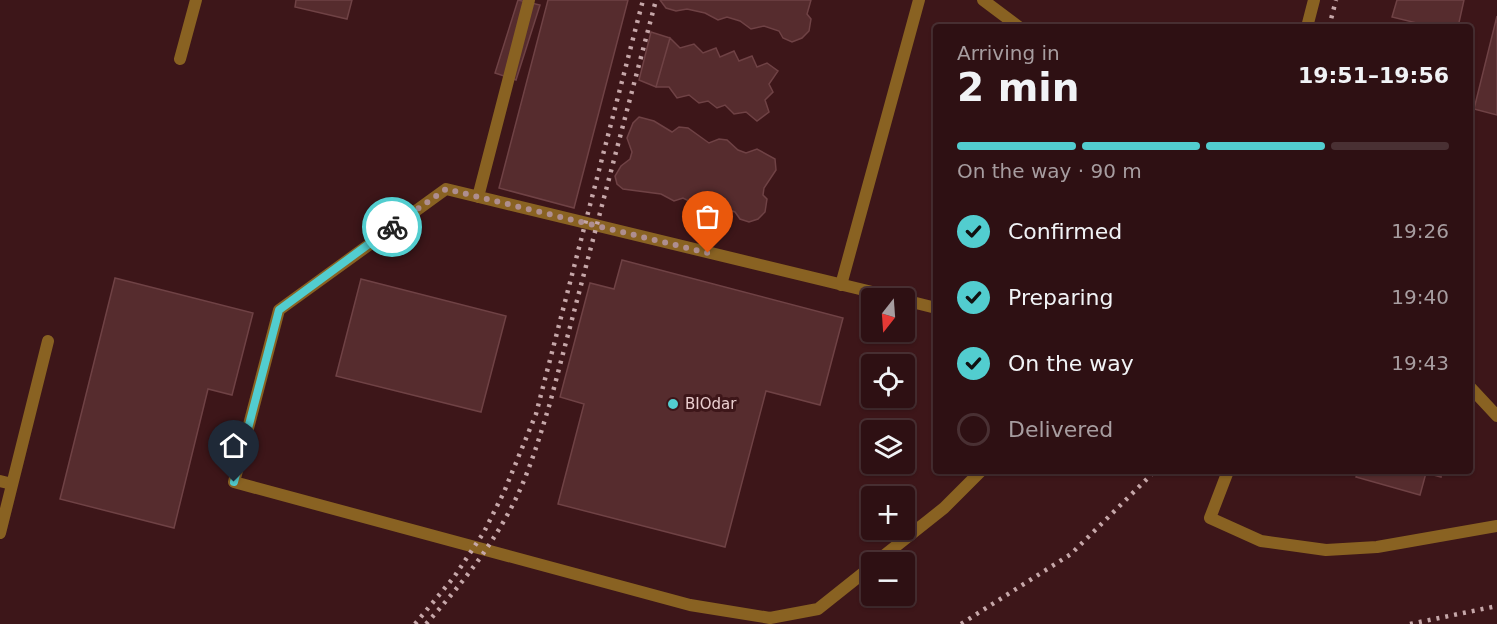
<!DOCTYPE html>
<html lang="en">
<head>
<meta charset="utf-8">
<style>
	body { margin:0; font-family:"DejaVu Sans",sans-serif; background:#3a1e21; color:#f1f3f6; height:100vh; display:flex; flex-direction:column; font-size:22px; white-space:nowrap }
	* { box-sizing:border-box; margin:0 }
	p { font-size:20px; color:#a79da0 }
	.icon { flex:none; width:33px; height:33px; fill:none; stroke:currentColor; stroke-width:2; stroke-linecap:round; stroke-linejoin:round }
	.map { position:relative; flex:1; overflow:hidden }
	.sheet { position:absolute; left:933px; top:24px; width:540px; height:450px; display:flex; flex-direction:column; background:#2e1013; border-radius:6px; box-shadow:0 2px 4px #0004,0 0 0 2px #493033 }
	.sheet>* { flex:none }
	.needle { width:39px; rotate:197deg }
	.fabs { position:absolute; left:861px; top:288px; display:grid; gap:12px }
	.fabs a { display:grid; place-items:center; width:54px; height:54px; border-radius:6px; background:#2e1013; box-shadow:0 2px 4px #0004,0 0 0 2px #493033; font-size:30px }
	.pin { position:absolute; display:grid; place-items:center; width:51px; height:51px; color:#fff; margin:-62px -26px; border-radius:50% 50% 50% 0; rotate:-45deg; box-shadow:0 0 6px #0007 }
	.pin .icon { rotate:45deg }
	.courier { position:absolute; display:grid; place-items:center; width:60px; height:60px; margin:-30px; border:4px solid #52cdcf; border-radius:50%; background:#fff; color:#222; box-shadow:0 2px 8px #0007 }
	.head em { font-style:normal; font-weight:700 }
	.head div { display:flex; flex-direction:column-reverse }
	.head { display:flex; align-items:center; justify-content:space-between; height:102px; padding:0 24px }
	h1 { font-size:39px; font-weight:700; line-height:45px }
	.bar { display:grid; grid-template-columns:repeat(4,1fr); gap:9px 6px; align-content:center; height:72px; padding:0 24px }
	.bar i { height:8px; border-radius:4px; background:#493033 }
	.bar .active { background:#52cdcf }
	.bar p { grid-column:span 4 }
	ol { padding:0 24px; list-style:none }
	li { display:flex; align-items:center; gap:18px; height:66px }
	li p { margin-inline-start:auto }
	li .icon { padding:6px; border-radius:50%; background:#52cdcf; color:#111; stroke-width:4 }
	li:last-child { color:#a79da0 }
	li i { width:33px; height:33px; border:3px solid #493033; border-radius:50% }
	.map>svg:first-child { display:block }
</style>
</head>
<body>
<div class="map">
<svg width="1497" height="624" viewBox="0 0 1497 624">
	<rect width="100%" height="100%" fill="#3d1619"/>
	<path fill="#562c2e" stroke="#6f4245" stroke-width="1.5" d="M296,0H352L347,19L295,7Z
		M518,0L540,5L516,80L495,73Z
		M548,0H628L574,208L499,188Z
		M660,0H811L807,14L811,19L809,31L802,38L792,42L783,38L779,31L764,26L751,29L740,21L727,17L718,20L705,13L687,9L676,11L666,8Z
		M1397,0H1464L1458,27H1433L1392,17Z
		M1497,16V115L1474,109Z
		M651,32L670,38L656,87L639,80Z
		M670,38L680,48L694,44L703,53L716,48L720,57L734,51L739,61L752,56L757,67L767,63L778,71L769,84L773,92L765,100L769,112L757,121L746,112L734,114L725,105L717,108L708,101L699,103L689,95L677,98L669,87H656Z
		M639,117L654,121L672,132L679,127L688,128L709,143L719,139L727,140L738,150L746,153L757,149L775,159L776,170L764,188L763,195L767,199L765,212L758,219L749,222L740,219L735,212L720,207L707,210L683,198L674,201L661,194L623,189L617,184L615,176L621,166L630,159L632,152L627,138L633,123Z
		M622,260L843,318L820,405L766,391L725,547L558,504L584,404L560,397L590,283L614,289Z
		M115,278L253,313L232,395L208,389L174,528L60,499Z
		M361,279L506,316L481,412L336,376Z
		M1358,471H1442L1441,477L1426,473L1420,495L1356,477Z"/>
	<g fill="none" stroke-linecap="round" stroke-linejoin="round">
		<path stroke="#896222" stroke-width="12" d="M1307,27L1314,0
			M180,59L196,0
			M478,197L529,0
			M841,285L919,0
			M904,300L936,308
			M1470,387L1497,416
			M1228,471L1210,518L1261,541L1326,550L1377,547L1497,526
			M0,481L12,484
			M0,533L48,341
			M876,562L944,508L981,471
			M872,566L818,609L770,618L690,605L234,482L279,310L446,189L897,298"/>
		<path stroke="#896222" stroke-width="12" d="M983,0L1019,27"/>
		<path stroke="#c6a7a9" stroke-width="4.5" stroke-dasharray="3 6" stroke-linecap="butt" d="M1329,27L1336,0
			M415,624L454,577L484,532L504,492L536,414L643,0
			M426,624C458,588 487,553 510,510C528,477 539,439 550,403L656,0
			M961,624L1071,554L1155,471
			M1410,624L1497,606"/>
	</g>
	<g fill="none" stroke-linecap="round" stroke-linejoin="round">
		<path stroke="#ae8e90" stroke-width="6" stroke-dasharray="0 10.8" d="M392,227L446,189L708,253"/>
		<path stroke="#52cdcf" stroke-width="8" d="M234,482L279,310L392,227"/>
	</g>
	<circle fill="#52cdcf" stroke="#3d1619" stroke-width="2" cx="673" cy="404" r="6"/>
	<g text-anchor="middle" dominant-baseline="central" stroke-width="6" stroke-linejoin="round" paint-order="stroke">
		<g font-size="15" fill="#ebcfd0" stroke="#3d1619" text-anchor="start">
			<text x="685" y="404">BIOdar</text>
		</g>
	</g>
</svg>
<div class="fabs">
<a><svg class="needle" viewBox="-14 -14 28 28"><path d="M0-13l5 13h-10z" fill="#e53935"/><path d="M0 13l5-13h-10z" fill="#a79da0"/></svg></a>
<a><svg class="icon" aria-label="locate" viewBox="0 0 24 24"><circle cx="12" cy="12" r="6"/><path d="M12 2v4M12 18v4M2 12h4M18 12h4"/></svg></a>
<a><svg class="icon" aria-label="layers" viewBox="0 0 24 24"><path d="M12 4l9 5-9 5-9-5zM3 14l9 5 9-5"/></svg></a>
<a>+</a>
<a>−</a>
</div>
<div class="pin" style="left:708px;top:253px;background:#ea580c"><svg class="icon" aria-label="bag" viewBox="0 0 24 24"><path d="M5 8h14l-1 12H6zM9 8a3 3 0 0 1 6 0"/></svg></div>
<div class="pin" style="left:234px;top:482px;background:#1f2937"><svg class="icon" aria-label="home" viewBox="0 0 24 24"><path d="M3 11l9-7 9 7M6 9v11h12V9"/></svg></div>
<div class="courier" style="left:392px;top:227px"><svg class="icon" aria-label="bike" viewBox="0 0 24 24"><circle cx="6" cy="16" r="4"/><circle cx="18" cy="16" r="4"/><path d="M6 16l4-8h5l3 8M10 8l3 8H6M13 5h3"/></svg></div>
<section class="sheet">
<div class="head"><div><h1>2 min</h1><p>Arriving in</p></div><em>19:51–19:56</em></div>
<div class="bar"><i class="active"></i><i class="active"></i><i class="active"></i><i></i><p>On the way · 90 m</p></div>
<ol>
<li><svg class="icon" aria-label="check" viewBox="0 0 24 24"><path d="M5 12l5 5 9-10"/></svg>Confirmed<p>19:26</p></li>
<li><svg class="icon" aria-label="check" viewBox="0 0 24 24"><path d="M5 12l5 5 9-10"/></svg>Preparing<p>19:40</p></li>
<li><svg class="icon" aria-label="check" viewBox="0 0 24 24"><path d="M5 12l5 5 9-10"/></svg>On the way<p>19:43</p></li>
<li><i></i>Delivered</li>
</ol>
</section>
</div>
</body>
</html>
